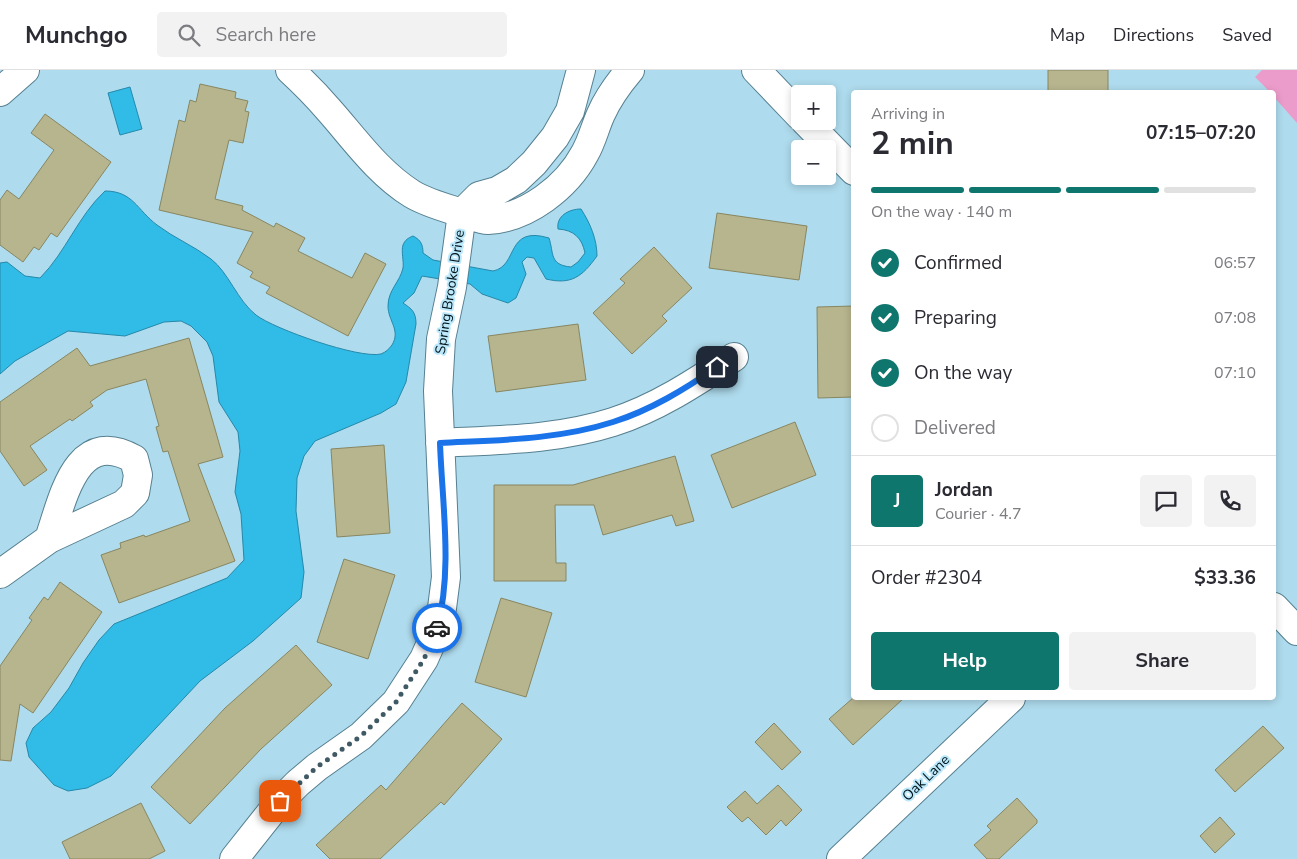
<!DOCTYPE html>
<html lang="en">
<head>
<meta charset="utf-8">
<style>
	body { margin:0; font-family:"Nunito Sans",sans-serif; background:#f2f2f3; color:#2b2b33; height:100vh; display:flex; flex-direction:column; font-size:19px; white-space:nowrap }
	* { box-sizing:border-box; margin:0 }
	p { font-size:16px; color:#7c7c81 }
	.icon { flex:none; width:28px; height:28px; fill:none; stroke:currentColor; stroke-width:2; stroke-linecap:round; stroke-linejoin:round }
	.map { position:relative; flex:1; overflow:hidden }
	.panel { position:absolute; left:851px; top:20px; width:425px; height:610px; display:flex; flex-direction:column; background:#fff; border-radius:5px; box-shadow:0 2px 8px #0003 }
	.panel>* { flex:none }
	.tools { position:absolute; left:791px; top:15px; display:grid; gap:10px }
	.tools a { display:grid; place-items:center; width:45px; height:45px; border-radius:5px; background:#fff; box-shadow:0 2px 8px #0003; font-size:25px }
	.pin { position:absolute; display:grid; place-items:center; width:42px; height:42px; color:#fff; margin:-21px; border-radius:10px; box-shadow:0 2px 8px #0006 }
	.courier { position:absolute; display:grid; place-items:center; width:50px; height:50px; margin:-25px; border:4px solid #1a73e8; border-radius:50%; background:#fff; color:#222; box-shadow:0 1px 6px #0007 }
	.headline em { font-style:normal; font-weight:700 }
	.headline div { display:flex; flex-direction:column-reverse }
	.headline { display:flex; align-items:center; justify-content:space-between; height:85px; padding:0 20px }
	h1 { font-size:32px; font-weight:700; line-height:38px }
	.bar { display:grid; grid-template-columns:repeat(4,1fr); gap:8px 5px; align-content:center; height:60px; padding:0 20px }
	.bar i { height:6px; border-radius:4px; background:#e1e1e2 }
	.bar .active { background:#0f766e }
	.bar p { grid-column:span 4 }
	.line { display:flex; align-items:center; gap:12px; padding:0 20px; border-top:1px solid #e1e1e2 }
	.line div { flex:1 }
	.round { display:grid; place-items:center; flex:none; width:52px; height:52px; border-radius:5px; background:#f2f2f3 }
	ol { padding:0 20px; list-style:none }
	li { display:flex; align-items:center; gap:15px; height:55px }
	li p { margin-inline-start:auto }
	li .icon { padding:5px; border-radius:50%; background:#0f766e; color:#fff; stroke-width:4 }
	li:last-child { color:#7c7c81 }
	li i { width:28px; height:28px; border:2px solid #e1e1e2; border-radius:50% }
	.button { display:flex; gap:10px; margin-top:auto; padding:10px 20px }
	.button a { flex:1; height:58px; border-radius:5px; background:#0f766e; color:#fff; font-size:20px; font-weight:700; line-height:58px; text-align:center }
	.button a+a { background:#f2f2f3; color:#2b2b33 }
	header { display:flex; align-items:center; gap:30px; box-sizing:border-box; height:70px; padding:0 25px; background:#fff; border-bottom:1px solid #e1e1e2 }
	header strong { font-size:24px }
	nav { display:flex; gap:28px; margin-inline-start:auto; font-size:18px }
	.search { width:350px; height:45px; background:#f2f2f3; display:flex; align-items:center; gap:12px; box-sizing:border-box; padding:0 18px; border-radius:5px; color:#7c7c81; font-size:19px }
	.map>svg:first-child { display:block }
</style>
</head>
<body>
<header>
<strong>Munchgo</strong>
<div class="search"><svg class="icon" aria-label="search" viewBox="0 0 24 24"><circle cx="10" cy="10" r="6"/><path d="M15 15l6 6"/></svg>Search here</div>
<nav><a>Map</a><a>Directions</a><a>Saved</a></nav>
</header>
<div class="map">
<svg width="1297" height="789" viewBox="0 0 1297 789">
	<rect width="100%" height="100%" fill="#aedbed"/>
	<path fill="#ec9cca" d="M1262,0H1297V53L1274,27V22H1270L1255,7Z"/>
	<path fill="#31bbe7" stroke="#2489aa" d="M130,17L142,59L120,65L108,23Z
		M105,121C133,121 137,140 157,155C174,168 194,176 211,189C229,203 237,230 256,245C274,259 359,289 381,284C386,282 389,279 392,275C401,260 388,251 388,236C388,220 400,212 403,198C404,191 401,182 403,175C405,170 408,168 413,166C421,170 423,175 423,183L433,190L493,201C519,196 505,155 549,168C554,183 549,195 571,197L578,192L585,183C582,168 574,160 558,159C556,146 569,139 581,139C590,153 597,169 597,186C582,207 571,215 546,209L534,188L527,187L522,192L526,204L516,228L508,233L482,224L470,214L422,206L414,223L403,233C412,239 416,242 416,254L406,312L396,334L381,343L315,371L304,386L297,408L296,441L304,502L301,528L253,571L200,611L111,706L87,718L68,721L54,715L29,687L26,673L33,658L51,642L69,618L83,593L99,570L114,554L227,508L244,490L241,444L235,422L240,381L238,362L219,332L213,286L207,272L191,256L181,251L164,252L125,266L68,261L15,291L0,304V193L7,192L25,206L40,208C66,182 78,146 105,121Z"/>
	<path fill="#b7b58e" stroke="#888660" d="M1048,0H1108V22H1048Z
		M200,14L236,22L235,28L248,31L245,41L249,42L243,73L229,70L215,129L243,136L242,140L274,157L276,153L305,168L298,181L352,208L365,183L386,194L348,266L266,223L270,217L250,207L253,202L237,193L253,162L159,140L179,50L185,52L190,30L196,32Z
		M45,44L111,92L57,167L51,163L39,180L34,177L23,192L0,175V130L7,120L19,129L54,80L31,63Z
		M717,143L807,156L799,210L709,198Z
		M654,177L692,218L662,246L667,251L632,284L593,243L625,213L620,209Z
		M854,236V327L818,328L817,237Z
		M578,254L586,310L496,322L488,266Z
		M189,268L223,387L198,394L235,491L119,533L101,485L121,478L120,473L144,465L145,467L190,451L168,381L163,382L156,357L159,356L146,309L107,320L90,332L93,336L72,351L70,349L30,376L47,400L24,416L0,381V332L77,278L90,296Z
		M795,352L816,405L732,438L711,385Z
		M384,375L390,463L337,467L331,379Z
		M675,386L694,451L676,456L672,445L603,465L594,435H555L556,493H566V511H494V415H573Z
		M344,489L395,505L368,589L317,572Z
		M60,512L102,542L33,643L20,634L11,691L0,690V596L32,550L29,548L44,527L48,530Z
		M501,528L552,543L526,627L475,612Z
		M296,575L332,615L261,679L190,754L151,717L225,638Z
		M853,628H904L853,675L829,649Z
		M462,633L502,669L444,735L441,732L380,789H330L316,775L381,715L386,720Z
		M774,653L801,682L782,700L755,672Z
		M1263,656L1284,678L1235,722L1215,700Z
		M778,715L802,740L786,756L781,750L766,765L748,747L742,752L727,737L745,721L757,734Z
		M1017,728L1037,750V753L999,789H987L974,775L991,760L987,756Z
		M141,733L165,781L149,789H70L62,772Z
		M1220,747L1235,764L1215,783L1200,766Z"/>
	<g fill="none" stroke-linecap="round" stroke-linejoin="round">
		<g stroke="#568091" stroke-width="30">
			<path id="minor" d="M581,0L570,41L555,67L534,93L516,110L497,121L479,126L462,143C470,145 480,150 488,150C527,148 567,117 585,83C592,71 595,57 601,44C608,28 619,13 630,0
				M756,0L800,46
				M0,22L25,0
				M805,51L854,101
				M440,373C498,370 557,370 613,352C657,338 696,312 734,287
				M0,504L49,469L124,434L135,423L138,405L134,389C76,356 63,429 49,469
				M1274,537L1297,561
				M234,789L280,731L298,713L317,697L361,666L396,632L424,589L435,564L442,538L446,507L438,321L441,269L452,217L462,143C446,138 427,133 412,124C377,102 354,68 328,39C316,25 303,12 290,0
				M841,789L1011,628"/>
		</g>
		<use href="#minor" stroke="#fff" stroke-width="28"/>
	</g>
	<g fill="none" stroke-linecap="round" stroke-linejoin="round">
		<path stroke="#3f5a64" stroke-width="5" stroke-dasharray="0 9" d="M280,731L317,697L361,666L396,632L424,589L437,558"/>
		<path stroke="#1a73e8" stroke-width="6" d="M437,558C453,501 442,432 440,373C498,370 557,370 613,352C651,340 685,319 717,297"/>
	</g>
	<g text-anchor="middle" dominant-baseline="central" stroke-width="4" stroke-linejoin="round" paint-order="stroke">
		<g font-size="14" fill="#04141a" stroke="#bbe8fb">
			<text transform="translate(450 222) rotate(-81)">Spring Brooke Drive</text>
			<text transform="translate(926 708) rotate(-44)">Oak Lane</text>
		</g>
	</g>
</svg>
<div class="tools">
<a>+</a>
<a>−</a>
</div>
<div class="pin" style="left:280px;top:731px;background:#ea580c"><svg class="icon" aria-label="bag" viewBox="0 0 24 24"><path d="M5 8h14l-1 12H6zM9 8a3 3 0 0 1 6 0"/></svg></div>
<div class="pin" style="left:717px;top:297px;background:#1f2937"><svg class="icon" aria-label="home" viewBox="0 0 24 24"><path d="M3 11l9-7 9 7M6 9v11h12V9"/></svg></div>
<div class="courier" style="left:437px;top:558px"><svg class="icon" aria-label="car" viewBox="0 0 24 24"><path d="M5 17H2v-5l4-1 3-4h7l3 4 3 1v5h-3M9 17h6M6 11h13"/><circle cx="7" cy="17" r="2"/><circle cx="17" cy="17" r="2"/></svg></div>
<section class="panel">
<div class="headline"><div><h1>2 min</h1><p>Arriving in</p></div><em>07:15–07:20</em></div>
<div class="bar"><i class="active"></i><i class="active"></i><i class="active"></i><i></i><p>On the way · 140 m</p></div>
<ol>
<li><svg class="icon" aria-label="check" viewBox="0 0 24 24"><path d="M5 12l5 5 9-10"/></svg>Confirmed<p>06:57</p></li>
<li><svg class="icon" aria-label="check" viewBox="0 0 24 24"><path d="M5 12l5 5 9-10"/></svg>Preparing<p>07:08</p></li>
<li><svg class="icon" aria-label="check" viewBox="0 0 24 24"><path d="M5 12l5 5 9-10"/></svg>On the way<p>07:10</p></li>
<li><i></i>Delivered</li>
</ol>
<div class="line" style="height:90px"><b class="round" style="background:#0f766e;color:#fff">J</b><div><b>Jordan</b><p>Courier · 4.7</p></div><a class="round"><svg class="icon" aria-label="chat" viewBox="0 0 24 24"><path d="M4 5h16v11H9l-5 4z"/></svg></a><a class="round"><svg class="icon" aria-label="phone" viewBox="0 0 24 24"><path d="M5 4h4l2 5-3 2q2 4 5 5l2-3 5 2v4C11 20 4 13 5 4z"/></svg></a></div>
<div class="line" style="height:65px"><div>Order #2304</div><b>$33.36</b></div>
<div class="button"><a>Help</a><a>Share</a></div>
</section>
</div>
</body>
</html>
